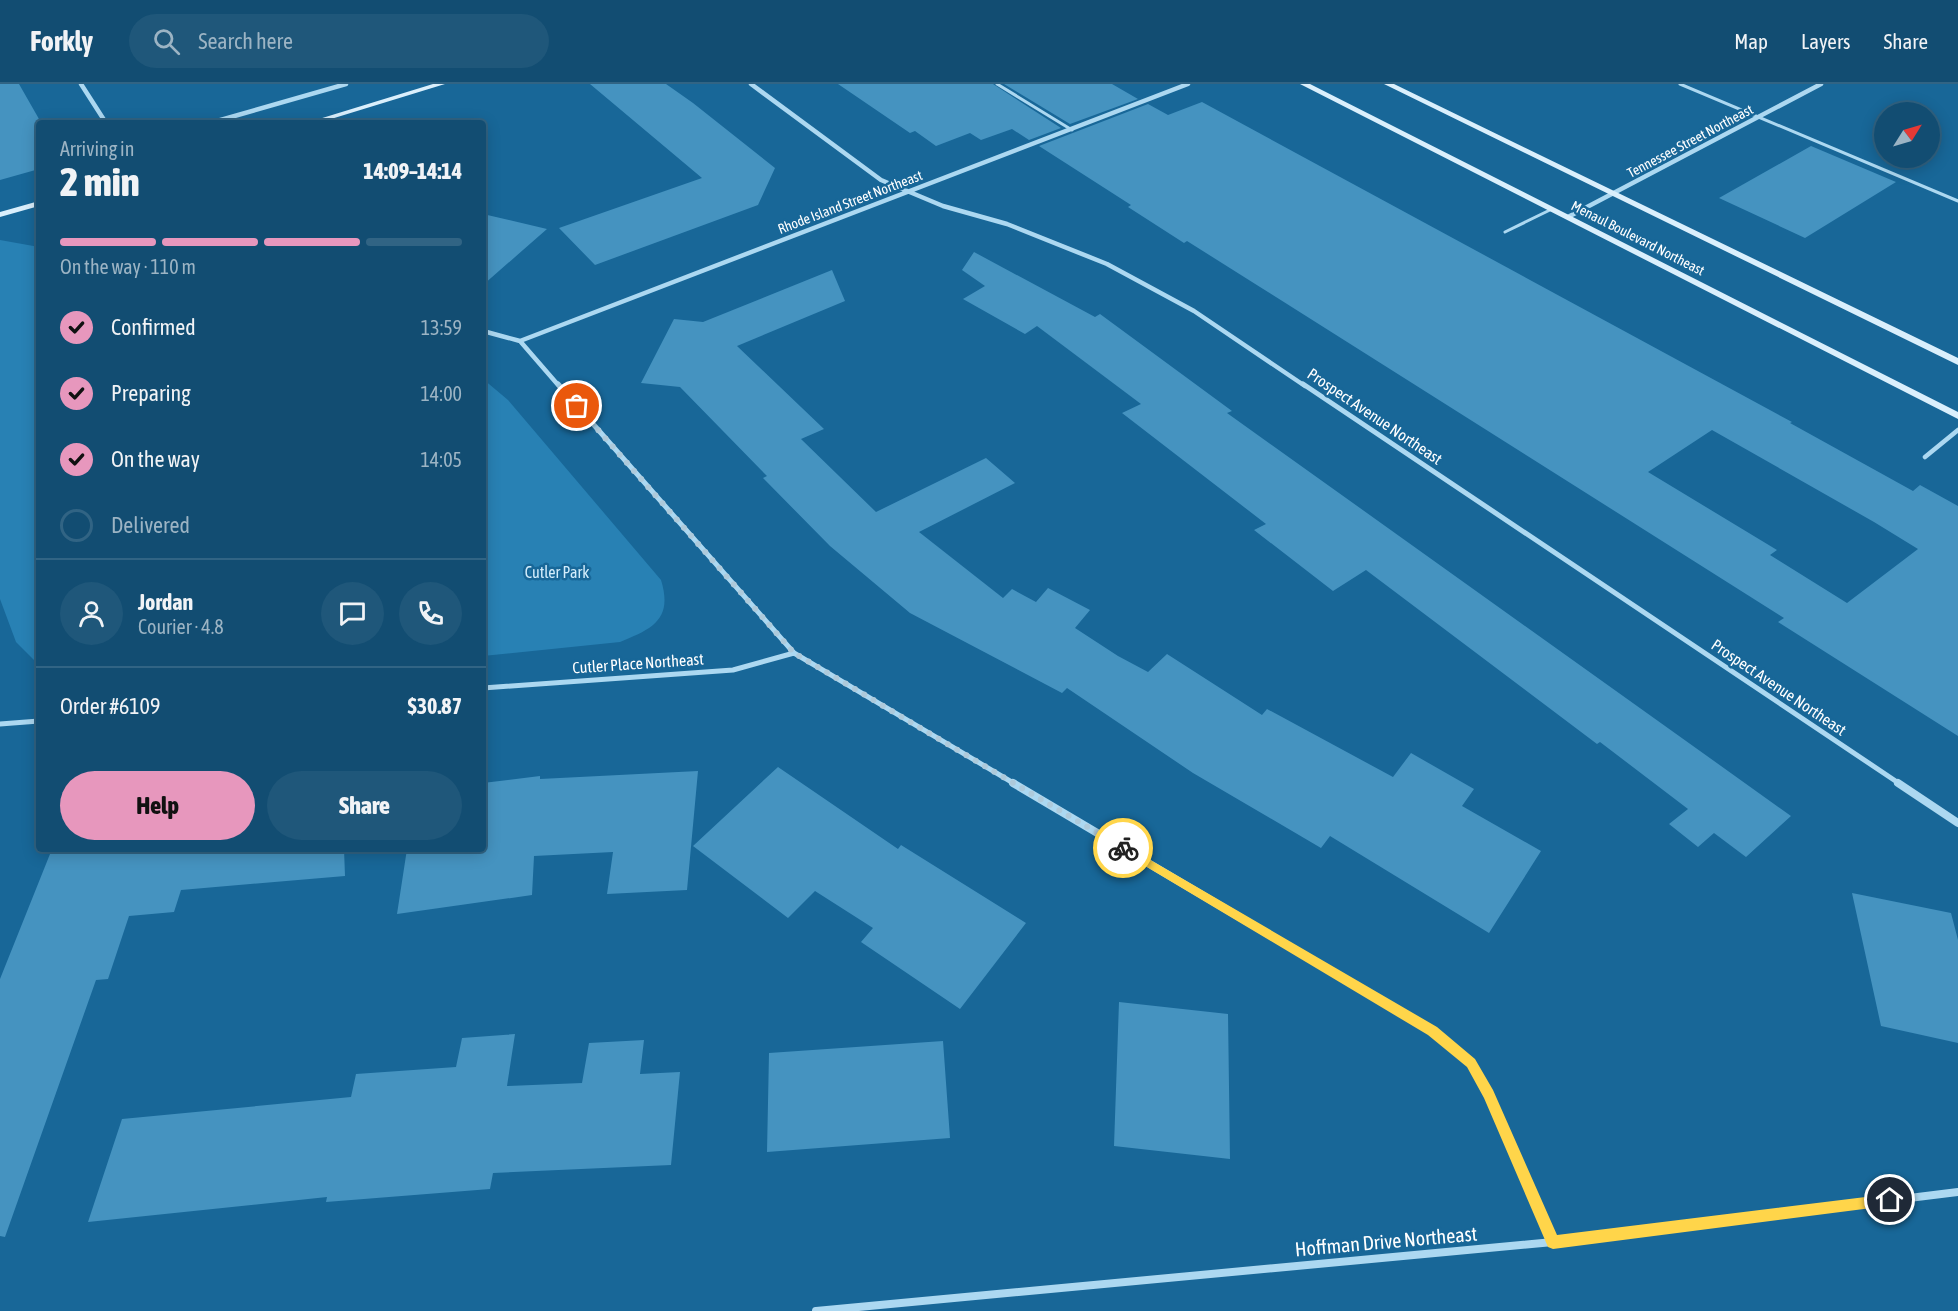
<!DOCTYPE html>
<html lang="en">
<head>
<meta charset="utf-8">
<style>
	body { margin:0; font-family:"Asap Condensed",sans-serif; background:#1f577a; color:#f1f3f6; height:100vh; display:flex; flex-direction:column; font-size:22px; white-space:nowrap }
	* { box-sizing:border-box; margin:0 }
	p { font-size:20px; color:#9cb4c4 }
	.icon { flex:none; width:33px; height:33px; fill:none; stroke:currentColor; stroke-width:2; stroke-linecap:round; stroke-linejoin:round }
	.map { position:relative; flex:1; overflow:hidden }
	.drawer { position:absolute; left:36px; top:36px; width:450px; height:732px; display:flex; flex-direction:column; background:#124d72; border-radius:6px; box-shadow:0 3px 15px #0003,0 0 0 2px #316484 }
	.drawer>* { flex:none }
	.needle { width:39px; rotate:53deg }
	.fabs { position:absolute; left:1874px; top:18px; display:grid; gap:12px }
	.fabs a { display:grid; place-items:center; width:66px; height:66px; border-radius:50%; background:#124d72; box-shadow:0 3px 15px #0003,0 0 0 2px #316484; font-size:30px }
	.pin { position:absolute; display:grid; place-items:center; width:51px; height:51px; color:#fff; margin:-26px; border:3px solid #fff; border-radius:50%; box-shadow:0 2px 6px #0007 }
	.courier { position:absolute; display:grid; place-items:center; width:60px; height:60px; margin:-30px; border:4px solid #ffd54a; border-radius:50%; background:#fff; color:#222; box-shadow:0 2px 8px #0007 }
	.summary em { font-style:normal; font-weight:800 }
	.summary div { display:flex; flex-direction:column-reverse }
	.summary { display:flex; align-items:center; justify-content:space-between; height:102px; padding:0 24px }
	h1 { font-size:39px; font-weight:800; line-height:45px }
	.bar { display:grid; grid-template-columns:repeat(4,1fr); gap:9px 6px; align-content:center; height:72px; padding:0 24px }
	.bar i { height:8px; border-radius:4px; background:#316484 }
	.bar .current { background:#e797bd }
	.bar p { grid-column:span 4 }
	.line { display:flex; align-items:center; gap:15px; padding:0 24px; border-top:2px solid #316484 }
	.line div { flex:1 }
	.round { display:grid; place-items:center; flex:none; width:63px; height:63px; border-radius:32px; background:#1f577a }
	ol { padding:0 24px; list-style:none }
	li { display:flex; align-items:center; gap:18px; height:66px }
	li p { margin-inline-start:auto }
	li .icon { padding:6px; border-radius:50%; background:#e797bd; color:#111; stroke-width:4 }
	li:last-child { color:#9cb4c4 }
	li i { width:33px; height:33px; border:3px solid #316484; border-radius:50% }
	.primary-button { display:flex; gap:12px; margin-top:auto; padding:12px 24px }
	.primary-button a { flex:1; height:69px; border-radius:36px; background:#e797bd; color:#111; font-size:24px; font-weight:800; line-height:69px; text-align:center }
	.primary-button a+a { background:#1f577a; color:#f1f3f6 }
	header { display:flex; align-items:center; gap:36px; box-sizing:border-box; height:84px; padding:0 30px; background:#124d72; border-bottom:2px solid #316484 }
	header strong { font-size:28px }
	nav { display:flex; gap:33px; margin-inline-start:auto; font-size:21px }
	.search { width:420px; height:54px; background:#1f577a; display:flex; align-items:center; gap:15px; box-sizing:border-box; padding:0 21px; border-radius:33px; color:#9cb4c4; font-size:22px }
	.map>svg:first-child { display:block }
</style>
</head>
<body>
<header>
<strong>Forkly</strong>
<div class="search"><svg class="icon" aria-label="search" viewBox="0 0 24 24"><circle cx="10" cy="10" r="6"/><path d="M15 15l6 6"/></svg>Search here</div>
<nav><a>Map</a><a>Layers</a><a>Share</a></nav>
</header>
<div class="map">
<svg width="1958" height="1227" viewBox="0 0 1958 1227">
	<rect width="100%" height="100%" fill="#186798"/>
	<path fill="#2881b4" d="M0,156L39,163V581L16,558L0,515Z
		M483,295L508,316L661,496C673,535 653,545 620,558L483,572Z"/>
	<path fill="#4593c0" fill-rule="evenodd" d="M0,0H19L39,35V85L0,96Z
		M590,0H666L693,19L775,84L758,121L595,181L559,144L702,94Z
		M838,0H993L1061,44L1029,56L1012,45L981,56L970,49L936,62L915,47L910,49Z
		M1004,0H1112L1138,15L1070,40Z
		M1202,18L1792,338L1790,339L1913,407L1920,401L1958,422V652L1778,538L1784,534L1260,203L1187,157L1184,159L1128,123L1131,121L1039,62L1148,20L1168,31ZM1712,346L1874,438L1918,465L1847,519L1770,471L1777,466L1648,388Z
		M1811,62L1896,98L1805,154L1719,114Z
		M483,130L547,145L483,201Z
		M974,168L1095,233L1100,230L1232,327L1227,329L1791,732L1746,773L1714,749L1698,763L1669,740L1688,725L1600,658L1597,660L1366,486L1333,507L1254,446L1266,440L1122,329L1141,320L1037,242L1025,250L963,215L985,202L962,186Z
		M832,186L845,217L737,262L824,345L801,355L876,428L986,374L1015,399L919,448L1003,514L1012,505L1036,518L1048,504L1090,526L1075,544L1118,572L1148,588L1167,570L1262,631L1267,625L1393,693L1411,669L1474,705L1462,722L1541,767L1489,849L1330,752L1321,764L1193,689L1067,604L1062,609L910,529L830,462L763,394L767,392L680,303L641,299L674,235L703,238Z
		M778,683L898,765L901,761L1026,839L960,925L861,858L873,844L815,807L788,834L693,762Z
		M698,687L687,806L607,810L613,768L534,772L532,811L397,830L407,765H483V699L540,692V695Z
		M52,765H344L345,792L181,806L174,828L129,832L108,895L96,896L5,1153L0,1152V895Z
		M1852,809L1951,829L1958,856V959L1881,942Z
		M1119,918L1228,930L1230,1075L1114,1062Z
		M515,950L507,1002L582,999L589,959L644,956L640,990L680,988L671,1081L493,1089L490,1105L326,1118L327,1113L88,1138L122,1035L351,1013L356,990L456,983L462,954Z
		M943,957L950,1054L767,1068L769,969Z"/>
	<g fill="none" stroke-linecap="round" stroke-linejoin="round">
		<path stroke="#acd8f1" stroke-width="3" d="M997,0L1072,46
			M1680,0L1958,117
			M1505,148L1552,125"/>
		<path stroke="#acd8f1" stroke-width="4.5" d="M1925,373L1958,346"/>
		<path stroke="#acd8f1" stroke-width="4.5" d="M81,0L106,39
			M751,0L881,96L943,122L1007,140L1107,180L1194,227L1305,302
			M210,39L346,0
			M1568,133L1821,0
			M483,247L520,257L559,302
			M520,257L1188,0"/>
		<path stroke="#acd8f1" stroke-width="5" d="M558,300L794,569L1015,700
			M1303,300L1900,700
			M483,604L733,586L794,569
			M0,640L39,637"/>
		<path stroke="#acd8f1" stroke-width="8" d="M1013,699L1432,947L1471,979L1488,1010L1553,1158
			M1898,699L1958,739
			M816,1227L1553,1158L1958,1108"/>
		<path fill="#daeffc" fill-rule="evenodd" d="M433,0H445L318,39H306Z
			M1300,0H1310L1958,328V335Z
			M1384,0H1394L1958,274V281Z
			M39,117V122L0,133V128Z"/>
	</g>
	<path fill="#ffd54a" d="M1123,760L1437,943L1475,975L1493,1006L1557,1151L1890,1110L1895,1112L1897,1116L1895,1121L1553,1165L1548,1163L1484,1014L1467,983L1428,951L1120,767V761Z"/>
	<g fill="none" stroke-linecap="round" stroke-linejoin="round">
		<path stroke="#aecadb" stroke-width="6" stroke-dasharray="0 10.8" d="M577,322L794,569L1123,764"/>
	</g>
	<g text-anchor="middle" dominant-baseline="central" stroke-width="5" stroke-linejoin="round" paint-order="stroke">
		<g font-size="14" fill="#fff" stroke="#186798">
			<text transform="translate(1690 57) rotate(-28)">Tennessee Street Northeast</text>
			<text transform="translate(850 118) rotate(-21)">Rhode Island Street Northeast</text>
			<text transform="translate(1638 154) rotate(27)">Menaul Boulevard Northeast</text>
		</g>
		<g font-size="16" fill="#fff" stroke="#186798">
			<text transform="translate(1375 332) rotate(34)">Prospect Avenue Northeast</text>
			<text transform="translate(638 579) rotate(-4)">Cutler Place Northeast</text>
			<text transform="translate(1779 603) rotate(34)">Prospect Avenue Northeast</text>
		</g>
		<g font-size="16" fill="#d3edfc" stroke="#186798">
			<text x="557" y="488">Cutler Park</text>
		</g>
		<g font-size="20" fill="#fff" stroke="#186798">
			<text transform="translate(1386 1157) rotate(-5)">Hoffman Drive Northeast</text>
		</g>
	</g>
</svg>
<div class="fabs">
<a><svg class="needle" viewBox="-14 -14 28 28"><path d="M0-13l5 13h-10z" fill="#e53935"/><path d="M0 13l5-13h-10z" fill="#9cb4c4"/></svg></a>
</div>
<div class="pin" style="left:577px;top:322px;background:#ea580c"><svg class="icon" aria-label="bag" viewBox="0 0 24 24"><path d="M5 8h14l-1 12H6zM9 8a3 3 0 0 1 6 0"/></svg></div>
<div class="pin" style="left:1890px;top:1116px;background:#1f2937"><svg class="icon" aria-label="home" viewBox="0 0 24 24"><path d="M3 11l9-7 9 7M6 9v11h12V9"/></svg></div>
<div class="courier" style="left:1123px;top:764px"><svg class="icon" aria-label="bike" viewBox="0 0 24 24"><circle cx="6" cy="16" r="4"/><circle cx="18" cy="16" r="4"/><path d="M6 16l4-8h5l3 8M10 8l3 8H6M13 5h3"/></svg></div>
<section class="drawer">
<div class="summary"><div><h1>2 min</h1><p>Arriving in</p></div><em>14:09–14:14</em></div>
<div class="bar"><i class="current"></i><i class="current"></i><i class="current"></i><i></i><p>On the way · 110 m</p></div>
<ol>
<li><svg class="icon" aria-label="check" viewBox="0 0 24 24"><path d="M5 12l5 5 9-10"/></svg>Confirmed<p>13:59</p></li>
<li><svg class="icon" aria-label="check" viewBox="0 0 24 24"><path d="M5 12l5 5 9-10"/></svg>Preparing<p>14:00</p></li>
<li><svg class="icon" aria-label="check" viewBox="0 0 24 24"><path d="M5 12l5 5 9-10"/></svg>On the way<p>14:05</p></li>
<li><i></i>Delivered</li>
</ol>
<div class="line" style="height:108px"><a class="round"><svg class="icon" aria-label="person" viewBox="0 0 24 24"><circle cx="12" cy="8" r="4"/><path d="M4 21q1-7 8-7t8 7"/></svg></a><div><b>Jordan</b><p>Courier · 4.8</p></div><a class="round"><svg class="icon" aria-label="chat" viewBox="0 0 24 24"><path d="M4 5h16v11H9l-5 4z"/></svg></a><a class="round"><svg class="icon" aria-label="phone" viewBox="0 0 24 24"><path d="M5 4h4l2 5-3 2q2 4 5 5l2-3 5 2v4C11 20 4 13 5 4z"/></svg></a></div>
<div class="line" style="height:78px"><div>Order #6109</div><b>$30.87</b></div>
<div class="primary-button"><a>Help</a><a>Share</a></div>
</section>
</div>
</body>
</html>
